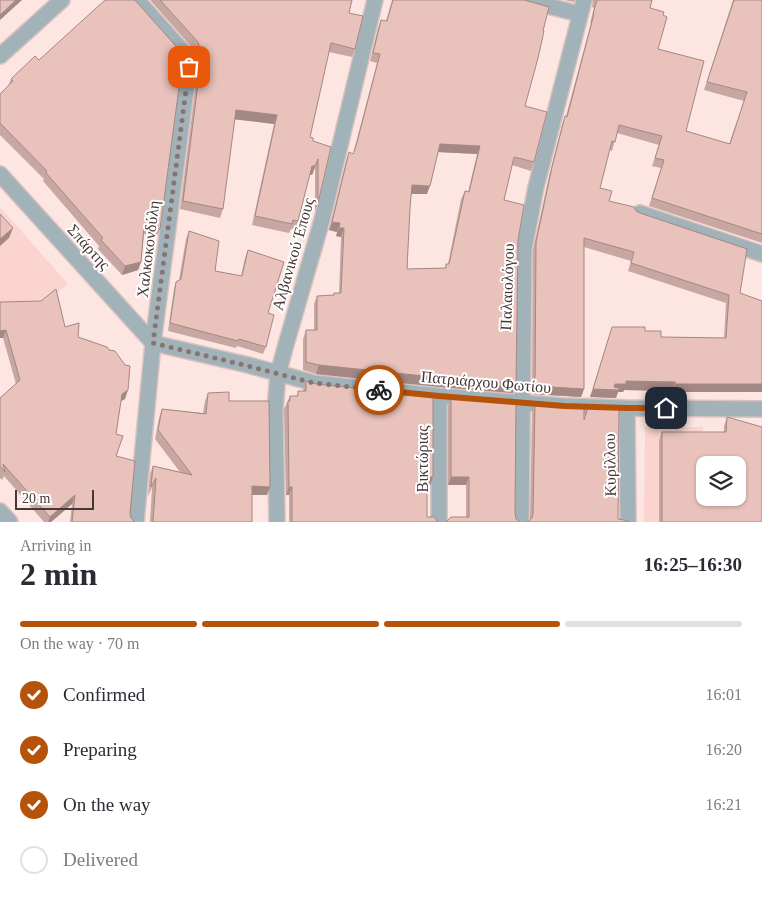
<!DOCTYPE html>
<html lang="en">
<head>
<meta charset="utf-8">
<style>
	body { margin:0; font-family:Georgia,serif; background:#f7f7f7; color:#2b2b33; height:100vh; display:flex; flex-direction:column; font-size:19px; white-space:nowrap }
	* { box-sizing:border-box; margin:0 }
	p { font-size:16px; color:#7c7c81 }
	.icon { flex:none; width:28px; height:28px; fill:none; stroke:currentColor; stroke-width:2; stroke-linecap:round; stroke-linejoin:round }
	.map { position:relative; height:522px; overflow:hidden }
	.drawer { display:flex; flex-direction:column; background:#fff; flex:1 }
	.drawer>* { flex:none }
	.buttons { position:absolute; left:696px; top:456px; display:grid; gap:10px }
	.buttons a { display:grid; place-items:center; width:50px; height:50px; border-radius:10px; background:#fff; box-shadow:0 1px 4px #0004; font-size:25px }
	.scale { position:absolute; left:15px; bottom:12px; width:79px; box-sizing:border-box; padding-left:5px; border:2px solid #473735; border-top:0; font-size:14px; line-height:18px; white-space:nowrap; color:#473735; -webkit-text-stroke:4px #fff; paint-order:stroke }
	.pin { position:absolute; display:grid; place-items:center; width:42px; height:42px; color:#fff; margin:-21px; border-radius:10px; box-shadow:0 2px 8px #0006 }
	.courier { position:absolute; display:grid; place-items:center; width:50px; height:50px; margin:-25px; border:4px solid #b45309; border-radius:50%; background:#fff; color:#222; box-shadow:0 1px 6px #0007 }
	.overview em { font-style:normal; font-weight:600 }
	.overview div { display:flex; flex-direction:column-reverse }
	.overview { display:flex; align-items:center; justify-content:space-between; height:85px; padding:0 20px }
	h1 { font-size:32px; font-weight:600; line-height:38px }
	.bar { display:grid; grid-template-columns:repeat(4,1fr); gap:8px 5px; align-content:center; height:60px; padding:0 20px }
	.bar i { height:6px; border-radius:4px; background:#e1e1e2 }
	.bar .current { background:#b45309 }
	.bar p { grid-column:span 4 }
	ol { padding:0 20px; list-style:none }
	li { display:flex; align-items:center; gap:15px; height:55px }
	li p { margin-inline-start:auto }
	li .icon { padding:5px; border-radius:50%; background:#b45309; color:#fff; stroke-width:4 }
	li:last-child { color:#7c7c81 }
	li i { width:28px; height:28px; border:2px solid #e1e1e2; border-radius:50% }
	.map>svg:first-child { display:block }
</style>
</head>
<body>
<div class="map">
<svg width="762" height="522" viewBox="0 0 762 522">
	<rect width="100%" height="100%" fill="#fde5e1"/>
	<path fill="#fcd4cf" d="M0,207L68,284L38,309L0,311Z
		M645,427H703L702,522H644Z"/>
	<g fill="none" stroke-linecap="round" stroke-linejoin="round">
		<g stroke="#d9c2bf" stroke-width="18">
			<path id="street" d="M524,0L580,14
				M0,56L62,0
				M0,174L153,343L248,365L314,383L439,396L564,406L627,408L762,409
				M640,213L762,254
				M439,396V522
				M627,408L628,522
				M0,511L10,522
				M136,522L153,343L189,67L188,57L137,0
				M277,522L275,410L278,374L285,348L322,220L375,0
				M521,522L524,249L536,187L584,0"/>
		</g>
		<use href="#street" stroke="#a2b2b9" stroke-width="15"/>
	</g>
	<path fill="#c8a7a2" fill-rule="evenodd" d="M150,0H352L349,13L355,49L352,57L329,52L310,137L313,141L331,147L318,203L315,211V168L312,175L309,174L298,221L295,229H291L289,233L252,225L274,124L234,119L223,209L220,218L180,209L198,68L197,56L195,51Z
		M392,0H524L543,31L525,106L534,162L531,171L512,165L504,200L518,240L513,393L440,387L316,374L303,370V339L306,330H314V304L317,296L333,295L334,293H339L341,237L336,236L337,232L329,230L346,161L349,152L353,154L377,63L370,61L378,28L381,20L386,21ZM438,152L477,154L468,192L465,191L461,199L448,264H446L445,268L407,269L410,208L411,194H427Z
		M564,0H575L574,2Z
		M593,0H652L650,8L658,49L686,131L729,144L744,101L704,90L733,0H762V243L649,206L661,168L652,166L659,145L617,133L612,151L609,150L600,188L609,201L636,211L740,293L762,301L672,392V391L624,390L623,392H618L616,398L590,397L612,327L645,331L661,337L724,338L726,303L628,271L631,261L584,247V389L581,397L532,394L533,250L549,176L562,125L565,116H566L591,23H590L594,8L592,7Z
		M11,79L160,229L157,237L144,234L141,262L138,270L122,275L98,249L99,246L43,181L44,179L0,135V94L8,86Z
		M189,231L215,271L241,276L245,258L248,250L268,313L266,347L263,354L237,346L236,348L168,331L174,289L176,282L179,280L186,239Z
		M0,302L65,327L78,337L125,399L121,401L116,434V456L131,518L133,522H70L72,504L51,522H44L4,476L2,480L0,478V398L16,384L3,338H0Z
		M306,381L433,477L430,486H427V517L439,522H289V495H286L284,409L290,396H297L298,391H303Z
		M208,393L229,401L267,495H252V522H150L152,487L148,496L150,474L153,466L180,472L155,439L159,418L162,409L203,413L205,401Z
		M451,398L515,513L516,519L466,517V485H448V406Z
		M535,404L584,418L588,408L618,519L529,521L530,520L532,413Z
		M727,417L762,522H659V440L662,432H724V426Z"/>
	<path fill="#a38884" d="M16,0H22L0,20V15Z
		M236,110L277,115L274,124L232,119Z
		M440,144L480,146L477,154L437,152Z
		M312,166H315L312,175L309,174Z
		M412,185L430,186L427,194H409Z
		M332,222L340,223L337,232L329,230Z
		M13,228L9,238L0,246V239Z
		M339,228H344L341,237L336,236Z
		M141,262L138,270L122,275L125,266Z
		M6,330L3,338H0V331Z
		M319,365L516,384L513,393L440,387L316,374Z
		M626,381L675,382L672,391L624,390L623,392H618L616,398L590,397L593,389Z
		M675,384H762V392H672Z
		M535,386L584,389L581,397L532,394Z
		M128,390L125,399L119,402L122,394Z
		M427,477H433L430,486H424Z
		M451,477H469L466,485H448Z
		M252,486L270,487L267,495H249Z
		M289,487H292L289,495H286Z
		M75,495L72,504L51,522H48L50,517Z"/>
	<path fill="#e9c2bc" stroke="#a38884" fill-rule="evenodd" d="M0,0H16L0,15Z
		M105,0H135L182,53L183,58L160,229L144,225L141,262L125,266L101,240L103,238L46,173L47,171L0,123V94L13,81L11,79L35,56L39,60Z
		M160,0H352L349,13L363,16L355,49L331,43L310,137L313,138V141L331,147L318,203V159L315,166H312L298,221L293,220L292,224L255,216L277,115L236,110L223,209L183,201L201,60L200,48L198,42Z
		M393,0H524L549,7L543,31H544L538,58L525,106L547,112L534,162L514,157L504,200L524,205L518,240L516,384L443,378L319,365L306,362V330H317V296L334,295V293H341L344,228H339L340,223L332,222L349,152L353,154L356,146L380,54L373,53L381,20L387,21ZM440,144L480,146L469,192L465,191L449,264H446V268L407,269L410,208L412,185L430,186Z
		M597,0H652L650,8L664,12L663,15L667,17L658,49L704,61L686,131L730,144L747,92L707,82L734,0H762V234L652,198L664,160L655,158L662,136L619,125L615,142L612,141L600,188L612,191L609,201L634,207L636,211L640,213L747,249L740,293L762,301V384H675V382L626,381V384H615L614,387L619,388V390L593,389L612,327H645V331H661V337L726,338L729,295L631,263L634,252L584,238V389L535,386L536,242L552,167L565,116L567,117L594,14H593Z
		M0,214L13,228L0,239Z
		M189,231L219,241L215,271L242,276L248,250L284,262L268,313L274,315L266,347L239,339L238,341L170,323L176,282L181,279Z
		M56,289L65,327L79,323L78,337L107,347L109,350L115,351L125,365L130,366L128,390L122,394L116,434L123,436L116,456L135,461L130,513L131,518L134,521L133,522H72L75,495L50,517L3,464L5,472L0,466V398L20,380L6,330L0,331V302L41,301Z
		M306,381L316,384L433,396V477H427V517H434L437,521L439,522H292V487H289L288,401H290V396H298V391H306Z
		M229,392V401H269L270,487L252,486V522H153L156,478L151,487L153,466L192,475L158,430L162,409L206,414L208,393Z
		M451,398L516,403L515,513L516,519L520,522H445L447,521L451,517H469V477H451Z
		M535,404L584,407V420L588,408L619,409L618,519L624,520L629,522H527L529,521L532,518L533,514Z
		M727,417L762,427V522H662V432H726ZM705,465H738V498H705Z"/>
	<g fill="none" stroke-linecap="round" stroke-linejoin="round">
		<path stroke="#877471" stroke-width="5" stroke-dasharray="0 9" d="M189,67L153,343L248,366L314,383L379,390"/>
		<path stroke="#b45309" stroke-width="6" d="M379,390L439,396L564,406L627,408H666"/>
	</g>
	<g text-anchor="middle" dominant-baseline="central" stroke-width="4" stroke-linejoin="round" paint-order="stroke">
		<g font-size="16" fill="#473735" stroke="#fff">
			<text transform="translate(89 247) rotate(48)">Σπάρτης</text>
			<text transform="translate(148 249) rotate(-83)">Χαλκοκονδύλη</text>
			<text transform="translate(293 254) rotate(-74)">Αλβανικού Έπους</text>
			<text transform="translate(507 287) rotate(-88)">Παλαιολόγου</text>
			<text transform="translate(486 382) rotate(5)">Πατριάρχου Φωτίου</text>
			<text transform="translate(422 459) rotate(-90)">Βικτώριας</text>
			<text transform="translate(610 465) rotate(-91)">Κυρίλλου</text>
		</g>
	</g>
</svg>
<div class="buttons">
<a><svg class="icon" aria-label="layers" viewBox="0 0 24 24"><path d="M12 4l9 5-9 5-9-5zM3 14l9 5 9-5"/></svg></a>
</div>
<div class="scale">20 m</div>
<div class="pin" style="left:189px;top:67px;background:#ea580c"><svg class="icon" aria-label="bag" viewBox="0 0 24 24"><path d="M5 8h14l-1 12H6zM9 8a3 3 0 0 1 6 0"/></svg></div>
<div class="pin" style="left:666px;top:408px;background:#1f2937"><svg class="icon" aria-label="home" viewBox="0 0 24 24"><path d="M3 11l9-7 9 7M6 9v11h12V9"/></svg></div>
<div class="courier" style="left:379px;top:390px"><svg class="icon" aria-label="bike" viewBox="0 0 24 24"><circle cx="6" cy="16" r="4"/><circle cx="18" cy="16" r="4"/><path d="M6 16l4-8h5l3 8M10 8l3 8H6M13 5h3"/></svg></div>
</div>
<section class="drawer">
<div class="overview"><div><h1>2 min</h1><p>Arriving in</p></div><em>16:25–16:30</em></div>
<div class="bar"><i class="current"></i><i class="current"></i><i class="current"></i><i></i><p>On the way · 70 m</p></div>
<ol>
<li><svg class="icon" aria-label="check" viewBox="0 0 24 24"><path d="M5 12l5 5 9-10"/></svg>Confirmed<p>16:01</p></li>
<li><svg class="icon" aria-label="check" viewBox="0 0 24 24"><path d="M5 12l5 5 9-10"/></svg>Preparing<p>16:20</p></li>
<li><svg class="icon" aria-label="check" viewBox="0 0 24 24"><path d="M5 12l5 5 9-10"/></svg>On the way<p>16:21</p></li>
<li><i></i>Delivered</li>
</ol>
</section>
</body>
</html>
